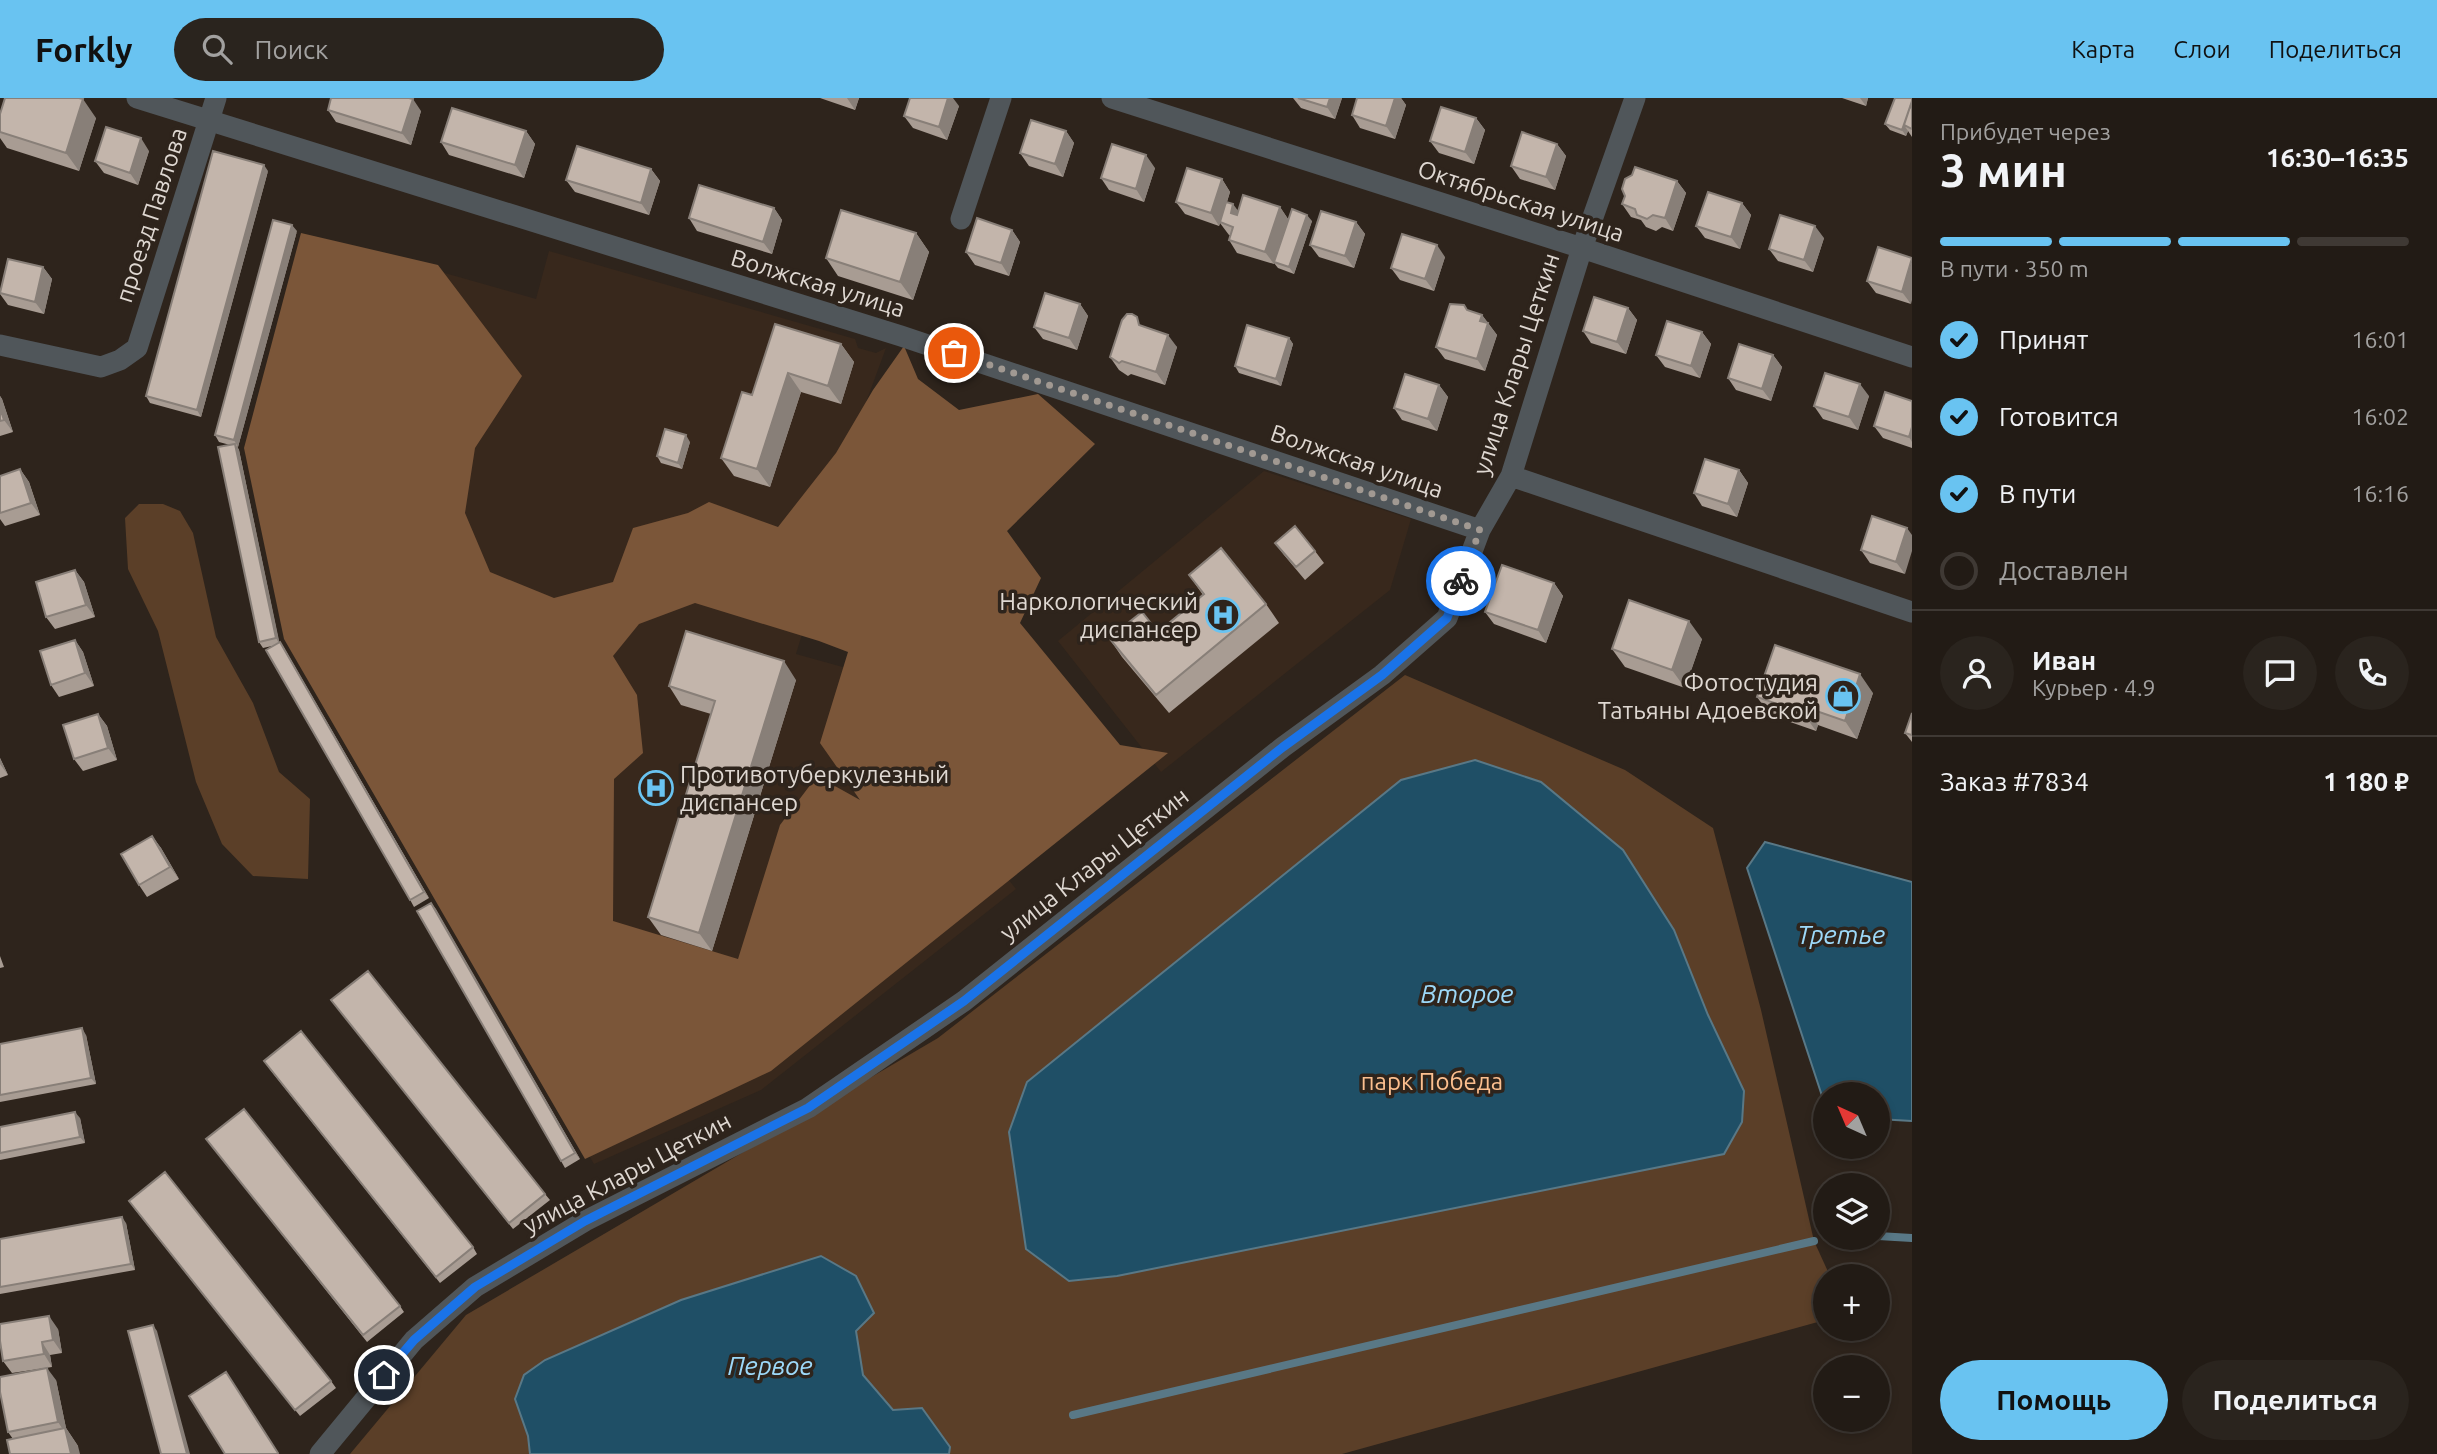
<!DOCTYPE html>
<html lang="ru">
<head>
<meta charset="utf-8">
<style>
	body { margin:0; font-family:Ubuntu,sans-serif; background:#2a241e; color:#f1f3f6; height:100vh; display:flex; flex-direction:column; font-size:26px; white-space:nowrap }
	* { box-sizing:border-box; margin:0 }
	p { font-size:23px; color:#a2a1a0 }
	.icon { flex:none; width:38px; height:38px; fill:none; stroke:currentColor; stroke-width:2; stroke-linecap:round; stroke-linejoin:round }
	.map { position:relative; flex:1; overflow:hidden }
	.panel { display:flex; flex-direction:column; background:#221b15; width:525px }
	.panel>* { flex:none }
	.needle { width:46px; rotate:316deg }
	.controls { position:absolute; left:1813px; top:984px; display:grid; gap:14px }
	.controls a { display:grid; place-items:center; width:77px; height:77px; border-radius:50%; background:#221b15; box-shadow:0 4px 10px #0003,0 0 0 2px #3f3934; font-size:35px }
	.pin { position:absolute; display:grid; place-items:center; width:60px; height:60px; color:#fff; margin:-30px; border:4px solid #fff; border-radius:50%; box-shadow:0 2px 7px #0007 }
	.courier { position:absolute; display:grid; place-items:center; width:70px; height:70px; margin:-35px; border:5px solid #1a73e8; border-radius:50%; background:#fff; color:#222; box-shadow:0 2px 9px #0007 }
	.head em { font-style:normal; font-weight:600 }
	.head div { display:flex; flex-direction:column-reverse }
	.head { display:flex; align-items:center; justify-content:space-between; height:119px; padding:0 28px }
	h1 { font-size:46px; font-weight:600; line-height:52px }
	.bar { display:grid; grid-template-columns:repeat(4,1fr); gap:10px 7px; align-content:center; height:84px; padding:0 28px }
	.bar i { height:9px; border-radius:5px; background:#3f3934 }
	.bar .selected { background:#69c3f1 }
	.bar p { grid-column:span 4 }
	.line { display:flex; align-items:center; gap:18px; padding:0 28px; border-top:2px solid #3f3934 }
	.line div { flex:1 }
	.round { display:grid; place-items:center; flex:none; width:74px; height:74px; border-radius:37px; background:#2a241e }
	ol { padding:0 28px; list-style:none }
	li { display:flex; align-items:center; gap:21px; height:77px }
	li p { margin-inline-start:auto }
	li .icon { padding:7px; border-radius:50%; background:#69c3f1; color:#111; stroke-width:4 }
	li:last-child { color:#a2a1a0 }
	li i { width:38px; height:38px; border:4px solid #3f3934; border-radius:50% }
	.cta { display:flex; gap:14px; margin-top:auto; padding:14px 28px }
	.cta a { flex:1; height:80px; border-radius:42px; background:#69c3f1; color:#111; font-size:28px; font-weight:600; line-height:80px; text-align:center }
	.cta a+a { background:#2a241e; color:#f1f3f6 }
	header { display:flex; align-items:center; gap:42px; box-sizing:border-box; height:98px; padding:0 35px; background:#69c3f1; color:#111 }
	header strong { font-size:33px }
	nav { display:flex; gap:38px; margin-inline-start:auto; font-size:24px }
	.search { width:490px; height:63px; background:#2a241e; display:flex; align-items:center; gap:18px; box-sizing:border-box; padding:0 24px; border-radius:38px; color:#a2a1a0; font-size:26px }
	main { display:flex; flex:1; min-height:0 }
	.map>svg:first-child { display:block }
</style>
</head>
<body>
<header>
<strong>Forkly</strong>
<div class="search"><svg class="icon" aria-label="search" viewBox="0 0 24 24"><circle cx="10" cy="10" r="6"/><path d="M15 15l6 6"/></svg>Поиск</div>
<nav><a>Карта</a><a>Слои</a><a>Поделиться</a></nav>
</header>
<main>
<div class="map">
<svg width="1912" height="1356" viewBox="0 0 1912 1356">
	<rect width="100%" height="100%" fill="#2e241c"/>
	<path fill="#38281c" d="M314,138L536,201L549,153L855,241L858,250L876,255L886,250L841,372L851,376L796,556L857,573L854,589L1016,791L761,992L594,1066L288,537Z
		M1264,373L1411,421L1390,492L1161,674L1058,543Z"/>
	<path fill="#5b3f28" d="M139,406H163L180,413L193,435L216,539L253,605L279,674L310,701L308,781L253,778L222,746L196,684L158,533L128,471L125,420Z
		M1405,577L1625,672L1713,730L1761,912L1814,1143L1830,1178H1825V1222L1342,1356H350L466,1217L938,940Z"/>
	<path fill="#7b5639" fill-rule="evenodd" d="M301,135L438,167L522,278L475,350L465,415L490,474L554,500L613,484L633,430L688,415L709,404L778,429L836,355L873,292L904,248L918,281L959,312L1038,296L1095,346L1007,433L1041,480L1020,525L1120,647L1168,655L771,973L585,1061L284,541L244,350ZM695,505L819,543L848,554L820,645L860,702L817,678L780,727L738,861L613,823L614,681L643,655L637,597L613,558L639,526Z"/>
	<path fill="#1f4f66" stroke="#597886" stroke-width="2" d="M1475,662L1541,684L1623,752L1674,832L1708,917L1744,993L1742,1024L1724,1056L1117,1178L1069,1183L1026,1151L1009,1034L1027,984L1401,682Z
		M1765,744L1912,784V1023L1878,1021V996H1825V1007L1747,770Z
		M821,1158L856,1178L874,1215L856,1233L863,1277L893,1312L922,1310L950,1349L949,1356H530L528,1338L515,1301L524,1277L545,1262L681,1202Z"/>
	<g fill="none" stroke-linecap="round" stroke-linejoin="round">
		<path stroke="#597886" stroke-width="8" d="M1878,1138L1912,1140
			M1073,1317L1814,1143"/>
		<path stroke="#50565a" stroke-width="21" d="M137,0L901,238L1480,432
			M1112,0L1582,150L1912,259
			M961,121L1001,0
			M0,247L101,269L120,262L137,250L216,0
			M1511,378L1912,514
			M320,1356L414,1242L475,1189L585,1123L808,1010L964,903L1283,649L1382,577L1447,520L1480,432L1511,378L1582,150L1635,0"/>
	</g>
	<path fill="#a89c93" d="M820,0H859L855,12Z
		M1293,0H1342L1335,21L1301,10Z
		M1357,0H1401L1406,7L1395,41L1360,30L1352,17Z
		M1842,0H1868L1866,8Z
		M1912,0V39L1908,33L1906,38L1890,32L1885,26Z
		M959,8L947,42L913,30L904,18Z
		M328,12L421,13L411,47L336,24Z
		M0,16L96,20L79,73L7,50L0,40Z
		M1476,20L1485,32L1474,66L1439,55L1430,43Z
		M526,33L535,46L524,80L449,57L441,44Z
		M1066,33L1074,45L1063,79L1029,68L1020,55Z
		M1557,46L1566,58L1555,92L1520,81L1511,68Z
		M149,53L138,87L104,75L95,63Z
		M1155,70L1144,104L1109,92L1101,80Z
		M651,71L660,83L649,117L575,94L566,82Z
		M268,73L201,319L150,305L146,298Z
		M1222,81L1230,94L1227,104L1238,113L1280,109L1288,121L1312,123L1294,176L1278,170L1274,165V166L1237,155L1229,142L1230,137H1229L1220,125L1219,128L1185,116L1176,104Z
		M1677,83L1686,95L1673,133L1662,129L1656,133L1646,129L1641,122L1631,119L1622,106Z
		M1742,105L1751,117L1740,151L1705,140L1696,128Z
		M774,110L782,122L772,156L697,133L689,120Z
		M1356,124L1365,136L1354,170L1319,159L1310,147Z
		M1012,132L1020,144L1009,178L975,167L966,154Z
		M297,133L238,349L237,348L239,352L279,544L284,550L429,800L414,809L272,548L263,550L259,544L230,347L219,344L215,337Z
		M916,135L929,154L913,202L838,178L826,160Z
		M1824,140L1813,174L1778,163L1769,151Z
		M1878,149L1911,206L1876,195L1867,183Z
		M1445,159L1434,193L1400,182L1391,170Z
		M43,169L52,181L44,216L8,207L0,196V193Z
		M1080,206L1088,218L1077,252L1043,241L1034,229Z
		M1628,210L1637,222L1626,256L1591,245L1583,233Z
		M1467,212L1482,217L1497,237L1485,273L1445,261L1436,249Z
		M775,226L841,246L854,264L841,306L801,294L770,389L734,378L721,360L752,297Z
		M1144,229L1177,249L1165,287L1131,276L1128,278L1119,272L1110,259Z
		M1702,234L1711,246L1700,280L1665,269L1656,257Z
		M1289,240L1293,246L1281,288L1239,275L1235,268Z
		M1773,257L1782,269L1771,303L1736,292L1728,280Z
		M1439,287L1448,299L1437,333L1402,322L1394,310Z
		M0,298L2,301L13,334L0,338Z
		M1869,298L1858,332L1823,321L1814,308Z
		M1912,303V350L1883,340L1874,328Z
		M690,344L682,371L661,365L657,358Z
		M20,371L29,384L40,417L5,428L0,421V378Z
		M1739,372L1748,385L1737,419L1702,408L1694,395Z
		M1872,418L1905,476L1870,465L1861,452Z
		M1275,445L1315,453L1324,465L1305,482L1284,457Z
		M75,472L84,484L95,519L55,531L46,519Z
		M1189,477L1266,506L1279,525L1169,615L1122,559L1109,540L1158,534L1203,497Z
		M1554,485L1563,498L1546,545L1494,526L1485,514Z
		M1702,541L1685,590L1625,569L1612,551Z
		M75,542L83,554L94,588L59,599L51,587Z
		M796,582L712,853L661,837L648,819L711,616L681,607L669,588Z
		M1873,595L1857,641L1818,627L1816,633L1770,617L1757,599Z
		M1912,615V644L1905,635Z
		M98,616L107,628L117,662L83,673L74,661Z
		M0,660L8,677L0,680Z
		M152,738L161,750L179,781L147,799L139,787Z
		M431,805L580,1061L565,1070L561,1063Z
		M0,858L4,869L0,870Z
		M336,908L545,1096L550,1102L513,1131Z
		M86,937L96,986L0,1004V946Z
		M268,969L473,1149L477,1156L440,1185Z
		M80,1020L85,1045L0,1062V1029Z
		M211,1047L400,1208L404,1214L367,1244Z
		M133,1109L331,1283L336,1290L300,1318Z
		M126,1125L135,1172L0,1196V1141Z
		M58,1231L62,1255L50,1257L52,1269L12,1275L3,1263Z
		M56,1282L66,1330L78,1348L13,1341L8,1334Z"/>
	<path fill="#887f78" d="M847,0H859L855,12Z
		M948,0H953L959,8L947,42L939,29Z
		M1330,0H1342L1335,21L1327,9Z
		M1395,0H1401L1406,7L1395,41L1386,28Z
		M1860,0H1868L1866,8Z
		M83,1L96,20L79,73L66,55Z
		M413,1L421,13L411,47L402,35Z
		M1912,3V22L1904,27L1908,33L1906,38L1902,32Z
		M1476,20L1485,32L1474,66L1465,54Z
		M526,33L535,46L524,80L515,67Z
		M1066,33L1074,45L1063,79L1055,66Z
		M141,40L149,53L138,87L130,75Z
		M1557,46L1566,58L1555,92L1546,79Z
		M1146,57L1155,70L1144,104L1136,91Z
		M264,67L268,73L201,319L197,312Z
		M651,71L660,83L649,117L641,105Z
		M1222,81L1230,94L1219,128L1211,115Z
		M1677,83L1686,95L1673,133L1665,120Z
		M1742,105L1751,117L1740,151L1731,139Z
		M1233,106L1242,118L1231,115Z
		M1280,109L1288,121L1274,166L1265,154Z
		M774,110L782,122L772,156L763,144Z
		M1307,117L1312,123L1294,176L1289,169Z
		M1356,124L1365,136L1354,170L1345,158Z
		M292,127L297,133L238,349L234,342Z
		M1815,128L1824,140L1813,174L1804,162Z
		M1012,132L1020,144L1009,178L1001,165Z
		M916,135L929,154L913,202L900,184Z
		M1437,147L1445,159L1434,193L1425,181Z
		M1912,162V202L1911,206L1902,194Z
		M43,169L52,181L44,216L35,204Z
		M1080,206L1088,218L1077,252L1069,240Z
		M1628,210L1637,222L1626,256L1617,244Z
		M1482,217L1497,237L1485,273L1477,261L1480,223Z
		M1702,234L1711,246L1700,280L1691,268Z
		M1168,237L1177,249L1165,287L1156,274Z
		M1289,240L1293,246L1281,288L1276,281Z
		M841,246L854,264L841,306L828,288Z
		M1773,257L1782,269L1771,303L1762,291Z
		M788,275L801,294L770,389L757,371Z
		M1860,286L1869,298L1858,332L1849,319Z
		M1439,287L1448,299L1437,333L1428,321Z
		M0,298L2,301L13,334L4,322L0,310Z
		M1912,329V344L1909,339Z
		M686,337L690,344L682,371L678,365Z
		M235,346L239,352L280,547L276,540Z
		M20,371L29,384L40,417L31,405Z
		M1739,372L1748,385L1737,419L1728,406Z
		M1907,430L1912,437V453L1905,476L1896,464Z
		M75,472L84,484L95,519L86,507Z
		M1554,485L1563,498L1546,545L1538,532Z
		M1689,523L1702,541L1685,590L1672,572Z
		M75,542L83,554L94,588L85,575Z
		M280,544L284,550L429,800L424,794Z
		M784,563L796,582L712,853L699,835Z
		M1860,576L1873,595L1857,641L1845,623Z
		M1805,609L1818,627L1816,633L1803,615Z
		M98,616L107,628L117,662L108,650Z
		M0,660L8,677L0,666Z
		M152,738L161,750L179,781L170,769Z
		M431,805L436,811L580,1061L575,1055Z
		M82,930L86,937L96,986L91,980Z
		M75,1014L80,1020L85,1045L80,1039Z
		M122,1119L126,1125L135,1172L131,1166Z
		M49,1218L58,1231L62,1255L53,1242Z
		M153,1227L157,1233L190,1356H187Z
		M42,1244L50,1257L52,1269L44,1256Z
		M47,1270L56,1282L66,1330L78,1348L80,1356H71L66,1336L58,1324Z"/>
	<path fill="#c3b5ab" stroke="#887f78" stroke-width="2" d="M5,0H79L83,1L66,55L0,34V16Z
		M331,0H409L413,1L402,35L328,12Z
		M910,0H948L939,29L904,18Z
		M1298,0H1330L1327,9Z
		M1357,0H1395L1386,28L1352,17Z
		M1895,0H1912V3L1902,32L1885,26Z
		M1441,9L1476,20L1465,54L1430,43Z
		M1910,9L1912,10V31L1904,27Z
		M452,10L526,33L515,67L441,44Z
		M1031,22L1066,33L1055,66L1020,55Z
		M106,29L141,40L130,75L95,63Z
		M1522,34L1557,46L1546,79L1511,68Z
		M1112,46L1146,57L1136,91L1101,80Z
		M577,48L651,71L641,105L566,82Z
		M213,53L264,67L197,312L146,298Z
		M1635,69L1677,83L1665,120L1653,117L1647,121L1637,117L1635,111L1622,106L1625,98L1622,91L1625,81L1632,77Z
		M1187,70L1222,81L1211,115L1176,104Z
		M699,87L774,110L763,144L689,120Z
		M1708,94L1742,105L1731,139L1696,128Z
		M1243,97L1280,109L1265,154L1229,142L1233,129L1220,124L1226,104L1233,106L1231,115L1237,117Z
		M1292,111L1307,117L1289,169L1274,164Z
		M841,112L916,135L900,184L826,160Z
		M1321,113L1356,124L1345,158L1310,147Z
		M1780,117L1815,128L1804,162L1769,151Z
		M977,120L1012,132L1001,165L966,154Z
		M273,122L292,127L234,342L215,337Z
		M1402,136L1437,147L1425,181L1391,170Z
		M1878,149L1912,160L1902,194L1867,183Z
		M8,161L43,169L35,204L0,195Z
		M1045,195L1080,206L1069,240L1034,229Z
		M1594,199L1628,210L1617,244L1583,233Z
		M1450,206L1464,207L1467,212L1482,217L1480,223L1488,225L1477,261L1436,249Z
		M1127,216H1132L1137,219L1139,227L1168,237L1156,274L1122,263L1119,265L1110,259L1122,222Z
		M1667,223L1702,234L1691,268L1656,257Z
		M775,226L841,246L828,288L788,275L757,371L721,360L742,294L752,297Z
		M1247,227L1289,240L1276,281L1235,268Z
		M1739,246L1773,257L1762,291L1728,280Z
		M1825,275L1860,286L1849,319L1814,308Z
		M1405,276L1439,287L1428,321L1394,310Z
		M1885,294L1912,303V329L1909,339L1874,328Z
		M0,310L4,322L0,323Z
		M665,331L686,337L678,365L657,358Z
		M235,346L276,540L259,544L218,349Z
		M1705,361L1739,372L1728,406L1694,395Z
		M20,371L31,405L0,415V378Z
		M1872,418L1907,430L1896,464L1861,452Z
		M1295,428L1315,453L1296,469L1275,445Z
		M1221,450L1266,506L1156,597L1109,540L1142,514L1158,534L1204,496L1189,477Z
		M1502,467L1554,485L1538,532L1485,514Z
		M75,472L86,507L46,519L36,484Z
		M1629,502L1689,523L1672,572L1612,551Z
		M686,533L784,563L699,835L648,819L715,603L669,588Z
		M75,542L85,575L51,587L40,553Z
		M280,544L424,794L410,802L266,552Z
		M1775,547L1860,576L1845,623L1805,609L1803,615L1757,599Z
		M1912,615V637L1905,635Z
		M98,616L108,650L74,661L63,627Z
		M152,738L170,769L139,787L121,756Z
		M431,805L575,1055L561,1063L417,813Z
		M368,873L545,1096L509,1125L331,902Z
		M82,930L91,980L0,997V946Z
		M301,933L473,1149L436,1179L264,963Z
		M244,1011L400,1208L363,1237L206,1041Z
		M75,1014L80,1039L0,1055V1029Z
		M165,1074L331,1283L295,1312L129,1103Z
		M122,1119L131,1166L0,1189V1141Z
		M49,1218L53,1242L42,1244L44,1256L3,1263L0,1243V1226Z
		M153,1227L187,1356H161L128,1233Z
		M47,1270L58,1324L8,1334L0,1294V1279Z
		M226,1274L278,1355L277,1356H225L189,1298Z
		M65,1330L71,1356H10L7,1342Z"/>
	<g fill="none" stroke-linecap="round" stroke-linejoin="round">
		<path stroke="#a19992" stroke-width="7" stroke-dasharray="0 12.6" d="M954,255L1480,432L1461,483"/>
		<path stroke="#1a73e8" stroke-width="9" d="M384,1277L414,1242L475,1189L585,1123L808,1010L964,903L1283,649L1382,577L1447,520L1461,483"/>
	</g>
	<defs>
		<g id="hospital-ring" transform="scale(1.75)"><circle r="9.5" fill="#2e241c" stroke="#69c3f1" stroke-width="1.5"/><path d="M-5-5h3v3.5h4V-5h3V5h-3V1.5h-4V5h-3Z" fill="#69c3f1"/></g>
		<g id="shop-ring" transform="scale(1.75)"><circle r="9.5" fill="#2e241c" stroke="#69c3f1" stroke-width="1.5"/><path d="M-5-2.5h2.3a2.7 3.5 0 0 1 5.4 0H5L5.5 6h-11ZM-1.5-2.5h3a1.5 2.3 0 0 0-3 0Z" fill="#69c3f1"/></g>
	</defs>
	<g fill-rule="evenodd">
		<use href="#hospital-ring" x="1223" y="517"/>
		<use href="#shop-ring" x="1843" y="598"/>
		<use href="#hospital-ring" x="656" y="690"/>
	</g>
	<g text-anchor="middle" dominant-baseline="central" stroke-width="7" stroke-linejoin="round" paint-order="stroke">
		<g font-size="24" fill="#dfd8d2" stroke="#2e241c">
			<text transform="translate(1521 103) rotate(18)">Октябрьская улица</text>
			<text transform="translate(151 117) rotate(-72)">проезд Павлова</text>
			<text transform="translate(818 185) rotate(17)">Волжская улица</text>
			<text transform="translate(1516 266) rotate(-72)">улица Клары Цеткин</text>
			<text transform="translate(1357 363) rotate(19)">Волжская улица</text>
			<text transform="translate(1094 766) rotate(-38)">улица Клары Цеткин</text>
			<text transform="translate(627 1075) rotate(-28)">улица Клары Цеткин</text>
		</g>
		<g font-size="24" fill="#dfd8d2" stroke="#2e241c" text-anchor="end">
			<text x="1198" y="503">Наркологический<tspan x="1198" dy="28">диспансер</tspan></text>
			<text x="1818" y="584">Фотостудия<tspan x="1818" dy="28">Татьяны Адоевской</tspan></text>
			<text x="680" y="676" text-anchor="start">Противотуберкулезный<tspan x="680" dy="28">диспансер</tspan></text>
		</g>
		<g font-size="24" fill="#fcbf8f" stroke="#2e241c">
			<text x="1432" y="983">парк Победa</text>
		</g>
		<g font-size="26" font-style="italic" fill="#9dd9f9" stroke="#2e241c">
			<text x="1841" y="836">Третье</text>
			<text x="1467" y="895">Второе</text>
			<text x="770" y="1267">Первое</text>
		</g>
	</g>
</svg>
<div class="controls">
<a><svg class="needle" viewBox="-14 -14 28 28"><path d="M0-13l5 13h-10z" fill="#e53935"/><path d="M0 13l5-13h-10z" fill="#a2a1a0"/></svg></a>
<a><svg class="icon" aria-label="layers" viewBox="0 0 24 24"><path d="M12 4l9 5-9 5-9-5zM3 14l9 5 9-5"/></svg></a>
<a>+</a>
<a>−</a>
</div>
<div class="pin" style="left:954px;top:255px;background:#ea580c"><svg class="icon" aria-label="bag" viewBox="0 0 24 24"><path d="M5 8h14l-1 12H6zM9 8a3 3 0 0 1 6 0"/></svg></div>
<div class="pin" style="left:384px;top:1277px;background:#1f2937"><svg class="icon" aria-label="home" viewBox="0 0 24 24"><path d="M3 11l9-7 9 7M6 9v11h12V9"/></svg></div>
<div class="courier" style="left:1461px;top:483px"><svg class="icon" aria-label="bike" viewBox="0 0 24 24"><circle cx="6" cy="16" r="4"/><circle cx="18" cy="16" r="4"/><path d="M6 16l4-8h5l3 8M10 8l3 8H6M13 5h3"/></svg></div>
</div>
<section class="panel">
<div class="head"><div><h1>3 мин</h1><p>Прибудет через</p></div><em>16:30–16:35</em></div>
<div class="bar"><i class="selected"></i><i class="selected"></i><i class="selected"></i><i></i><p>В пути · 350 m</p></div>
<ol>
<li><svg class="icon" aria-label="check" viewBox="0 0 24 24"><path d="M5 12l5 5 9-10"/></svg>Принят<p>16:01</p></li>
<li><svg class="icon" aria-label="check" viewBox="0 0 24 24"><path d="M5 12l5 5 9-10"/></svg>Готовится<p>16:02</p></li>
<li><svg class="icon" aria-label="check" viewBox="0 0 24 24"><path d="M5 12l5 5 9-10"/></svg>В пути<p>16:16</p></li>
<li><i></i>Доставлен</li>
</ol>
<div class="line" style="height:126px"><a class="round"><svg class="icon" aria-label="person" viewBox="0 0 24 24"><circle cx="12" cy="8" r="4"/><path d="M4 21q1-7 8-7t8 7"/></svg></a><div><b>Иван</b><p>Курьер · 4.9</p></div><a class="round"><svg class="icon" aria-label="chat" viewBox="0 0 24 24"><path d="M4 5h16v11H9l-5 4z"/></svg></a><a class="round"><svg class="icon" aria-label="phone" viewBox="0 0 24 24"><path d="M5 4h4l2 5-3 2q2 4 5 5l2-3 5 2v4C11 20 4 13 5 4z"/></svg></a></div>
<div class="line" style="height:91px"><div>Заказ #7834</div><b>1 180 ₽</b></div>
<div class="cta"><a>Помощь</a><a>Поделиться</a></div>
</section>
</main>
</body>
</html>
